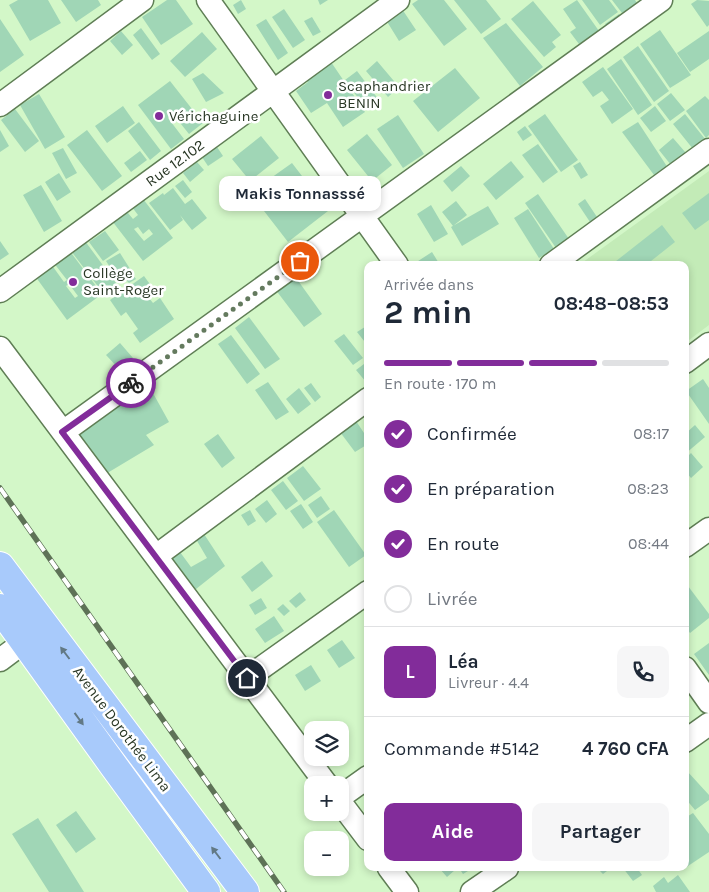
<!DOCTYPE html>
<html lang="fr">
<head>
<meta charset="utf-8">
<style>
	body { margin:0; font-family:Karla,sans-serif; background:#f6f6f7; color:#1f2937; height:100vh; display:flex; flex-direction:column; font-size:19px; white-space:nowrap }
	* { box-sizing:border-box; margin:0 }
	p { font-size:16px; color:#747a83 }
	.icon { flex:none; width:28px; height:28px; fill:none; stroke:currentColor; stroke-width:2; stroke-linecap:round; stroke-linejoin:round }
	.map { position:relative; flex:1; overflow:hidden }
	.details { position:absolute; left:364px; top:261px; width:325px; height:610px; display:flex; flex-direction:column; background:#fff; border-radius:10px; box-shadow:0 2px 8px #0003 }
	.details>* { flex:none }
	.fabs { position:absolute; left:304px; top:721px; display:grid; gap:10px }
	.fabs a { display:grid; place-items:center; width:45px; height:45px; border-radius:10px; background:#fff; box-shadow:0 2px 8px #0003; font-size:25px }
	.pin { position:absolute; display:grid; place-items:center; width:42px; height:42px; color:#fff; margin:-21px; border:2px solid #fff; border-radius:50%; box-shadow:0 1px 5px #0007 }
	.courier { position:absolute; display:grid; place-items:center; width:50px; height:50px; margin:-25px; border:4px solid #822c9a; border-radius:50%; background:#fff; color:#222; box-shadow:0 1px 6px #0007 }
	.bubble { position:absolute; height:35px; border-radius:10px; background:#fff; box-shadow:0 2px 8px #0003; font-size:16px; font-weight:700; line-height:35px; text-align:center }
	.overview em { font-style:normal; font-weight:700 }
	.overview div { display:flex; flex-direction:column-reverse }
	.overview { display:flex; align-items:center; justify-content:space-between; height:85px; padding:0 20px }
	h1 { font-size:32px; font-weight:700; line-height:38px }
	.bar { display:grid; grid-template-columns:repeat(4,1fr); gap:8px 5px; align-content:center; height:60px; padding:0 20px }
	.bar i { height:6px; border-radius:4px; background:#e0e1e3 }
	.bar .selected { background:#822c9a }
	.bar p { grid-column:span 4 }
	.line { display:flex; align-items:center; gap:12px; padding:0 20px; border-top:1px solid #e0e1e3 }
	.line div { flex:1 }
	.round { display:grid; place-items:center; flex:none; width:52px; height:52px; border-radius:10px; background:#f6f6f7 }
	ol { padding:0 20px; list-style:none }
	li { display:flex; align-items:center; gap:15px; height:55px }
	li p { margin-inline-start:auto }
	li .icon { padding:5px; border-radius:50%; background:#822c9a; color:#fff; stroke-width:4 }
	li:last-child { color:#747a83 }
	li i { width:28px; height:28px; border:2px solid #e0e1e3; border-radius:50% }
	.action { display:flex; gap:10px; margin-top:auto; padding:10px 20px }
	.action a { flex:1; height:58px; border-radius:10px; background:#822c9a; color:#fff; font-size:20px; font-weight:700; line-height:58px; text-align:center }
	.action a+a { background:#f6f6f7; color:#1f2937 }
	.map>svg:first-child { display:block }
</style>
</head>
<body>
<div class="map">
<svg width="709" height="892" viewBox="0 0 709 892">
	<rect width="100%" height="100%" fill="#d3f7c8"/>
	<path fill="#c3ebb7" d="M709,171V325L685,343V265H579Z"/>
	<path fill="#a0d6b6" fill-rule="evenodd" d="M18,0H48L61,23L30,41L9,5Z
		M61,0H98L101,5L76,22Z
		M167,0H176L193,24L161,45L142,17Z
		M241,0L246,9L238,14L233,5Z
		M318,0H328L320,5Z
		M418,0H444L467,29L444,46L412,4Z
		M454,0H486L501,19L481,34Z
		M577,0L599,31L579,44L570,32L576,28L563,9Z
		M582,0H609L618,12L600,25Z
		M612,0H635L637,3L622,13Z
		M697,0L709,1V25L707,27L691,4Z
		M533,1L561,35L552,42L556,47L544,57L511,19Z
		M284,9L305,40L293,48L272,17Z
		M402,9L416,30L399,41L386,20Z
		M619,14L626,24L613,34L605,24Z
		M312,17L321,32L313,36L304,21Z
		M0,19L24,55L0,72Z
		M266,19L288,53L278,60L256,25Z
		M506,23L543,67L520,86L483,38Z
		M141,28L160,54L152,60L133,35Z
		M660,30L691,75L670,88L640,44Z
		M121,31L133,45L122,55L110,41Z
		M709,31V59L690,72L677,53Z
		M202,32L217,49L185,77L170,61Z
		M638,46L669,91L654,102L623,57Z
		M621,59L652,105L638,115L607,69Z
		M377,61L399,87L388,97L366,71Z
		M331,62L365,112L343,127L327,103L311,113L296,91L308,82L306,80Z
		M603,67L633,109L612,124L600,106L609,100L602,91L593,97L582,82Z
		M455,68L480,98L438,132L413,101Z
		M357,71L379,100L366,109L345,80Z
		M203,73L224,93L206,102L192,79Z
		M170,81L203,123L189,134L173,114L168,118L184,139L171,149L138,105Z
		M671,93L685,110L670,121L657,104Z
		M39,94L65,137L45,149L20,105Z
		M705,96L709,100V135L706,138L686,111Z
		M123,106L135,123L107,143L95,126Z
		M655,106L666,121L651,132L640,118Z
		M15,109L39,141L25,152L1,120Z
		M545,114L578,160L561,172L528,126Z
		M685,114L705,139L693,149L673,124Z
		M398,115L424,154L403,168L377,129Z
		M139,122L161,151L150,160L128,131Z
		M638,122L668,168L654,175L622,132Z
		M525,126L532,135L523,141L517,132Z
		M0,130L9,146L0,152Z
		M87,130L122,176L102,191L67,145Z
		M367,134L392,165L372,181L347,150Z
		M261,136L279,158L250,181L232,159Z
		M673,138L686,153L671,165L659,150Z
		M538,144L558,172L543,183L522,155Z
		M217,147L223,156L208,166L202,157Z
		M63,148L77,173L66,179L52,153Z
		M140,151L147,160L131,172L124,163Z
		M511,161L524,177L496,200L483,184Z
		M197,162L204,170L190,182L183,173Z
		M580,162L588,175L581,179L573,166Z
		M292,163L302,176L261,205L251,192Z
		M461,166L470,176L452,192L443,181Z
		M59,173L71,192L57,201L45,182Z
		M183,180L192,192L185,198L175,186Z
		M305,180L328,211L288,242L264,211Z
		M41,185L62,221L44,232L23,195Z
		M173,188L185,204L192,199L207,218L192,230L180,215L183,220L170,230L149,203L163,193L164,195Z
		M709,193V220L695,230L682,213Z
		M538,194L569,239L556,248L525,203Z
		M140,195L173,238L143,261L109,217L123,207L133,219L138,215L129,203ZM138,227L143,234L149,229L153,234L144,241L134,229Z
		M585,199L597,217L590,222L578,204Z
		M456,201L467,215L453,226L442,212Z
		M431,205L448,234L434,242L417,214Z
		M488,206L499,224L462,246L451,227Z
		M528,209L554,249L539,258L514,218Z
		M662,225L675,242L646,265H611Z
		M105,231L119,250L103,261L89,242Z
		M0,241L9,254L0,260Z
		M85,241L116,283L103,293L71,251Z
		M69,250L102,294L67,320L35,276L51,264L64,282L67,280L53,262ZM69,284L78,296L75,298L66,286Z
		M432,252L440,265H412Z
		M120,253L132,272L119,281L106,261Z
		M132,274L136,279L129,283L125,279Z
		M294,275L322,314L304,327L275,289Z
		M144,276L152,287L144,292L153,303L160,298L174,319L140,343L133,333L138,329L126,312L121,316L110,300Z
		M249,317L280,359L265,369L235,328Z
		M368,325V346L357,332Z
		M344,334L363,358L353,365L334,341Z
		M231,335L260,374L247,384L218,344Z
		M120,343L133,358L120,370L106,355Z
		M368,361V380L366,382L356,370Z
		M143,375L169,422L146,435L154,445L104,475L69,431Z
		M703,379L709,388V424L686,391Z
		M268,382L289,412L276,420L255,390Z
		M311,383L321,397L315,402L304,388Z
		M299,388L311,404L298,414L286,399Z
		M356,421L368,439V444L355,452L340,432Z
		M695,425L705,437L685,454V434Z
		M218,434L235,458L222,468L204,444Z
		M691,453L703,467L691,478L685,471V459Z
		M303,466L321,489L304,501L287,478Z
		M283,481L298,501L286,510L271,490Z
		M321,496L330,509L317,518L308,505Z
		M267,500L277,514L266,523L255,509Z
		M301,504L313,522L303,529L290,511Z
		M250,510L256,521L248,526L241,515Z
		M334,510L366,555L349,567L317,522Z
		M202,531L225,566L191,593L165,554L177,548L191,567L207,558L193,534Z
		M262,561L273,576L252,592L241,577Z
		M685,582L709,614V618L690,633L685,626Z
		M300,592L306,600L296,608L289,601Z
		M261,598L267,608L255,615L249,605Z
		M283,604L290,611L284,616L277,609Z
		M274,616L284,631L265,643L255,629Z
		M342,640L355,658L339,668L327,650Z
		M709,643V675L694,654Z
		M311,665L321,681L305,691L295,675Z
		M687,771L709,795V800L695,810L685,798V773Z
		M76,811L96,839L76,853L56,825Z
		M693,813L709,834V852L685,868V818Z
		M38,818L84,892H49L12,834Z
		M439,868H453L455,870L447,877Z
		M459,868H473L463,874Z
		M597,868H611L603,874Z
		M623,868H637L642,875L633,881Z
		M678,875L690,892H656L653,886L664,877L668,883Z"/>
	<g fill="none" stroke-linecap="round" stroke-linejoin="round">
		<g stroke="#5f7e55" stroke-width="25">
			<path id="minor" d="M208,0L397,265
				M0,105L142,0
				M551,265L709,150
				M0,291L398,0
				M0,348L327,785
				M685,362L709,344
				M63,432L661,0
				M685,546L709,529
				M156,556L368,399
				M0,660L24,642
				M685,668L709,702
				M247,678L368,592
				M685,741L709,724
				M340,797L368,777
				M340,802L368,839
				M389,868L407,892
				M472,892L507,868"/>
		</g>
		<g stroke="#fff" stroke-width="30">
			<path id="major" d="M0,566L245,892
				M0,608L113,765L206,892"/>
		</g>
		<use href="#minor" stroke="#fff" stroke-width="22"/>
		<use href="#major" stroke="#a8cafb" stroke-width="28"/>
		<g stroke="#5e7257" stroke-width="5.5">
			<path id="rail" d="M0,488L284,892"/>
		</g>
		<use href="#rail" stroke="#fff" stroke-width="4" stroke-dasharray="11" stroke-linecap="butt"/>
	</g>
	<defs><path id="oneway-solid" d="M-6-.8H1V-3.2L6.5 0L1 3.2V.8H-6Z" transform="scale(1.25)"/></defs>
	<g fill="#627985">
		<use href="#oneway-solid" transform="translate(65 653) rotate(-127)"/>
		<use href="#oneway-solid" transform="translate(79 719) rotate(54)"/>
		<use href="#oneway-solid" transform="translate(216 853) rotate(-127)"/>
	</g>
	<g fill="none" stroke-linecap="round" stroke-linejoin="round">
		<path stroke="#647a5e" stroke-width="5" stroke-dasharray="0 9" d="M131,383L300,261"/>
		<path stroke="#822c9a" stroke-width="6" d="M131,383L62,432L247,678"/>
	</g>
	<g fill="#822c9a" stroke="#fff" stroke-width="2">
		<circle cx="328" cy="95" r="5"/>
		<circle cx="159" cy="116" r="5"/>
		<circle cx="73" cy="282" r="5"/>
	</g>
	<g text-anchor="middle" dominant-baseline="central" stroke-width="5" stroke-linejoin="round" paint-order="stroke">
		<g font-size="15" fill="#293725" stroke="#fff" text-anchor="start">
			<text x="338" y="86">Scaphandrier<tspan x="338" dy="17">BENIN</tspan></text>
			<text x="169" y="116">Vérichaguine</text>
			<text x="83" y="273">Collège<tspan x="83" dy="17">Saint-Roger</tspan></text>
		</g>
		<g font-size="15" fill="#293725" stroke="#fff">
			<text transform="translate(175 163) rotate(-36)">Rue 12.102</text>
			<text transform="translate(122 729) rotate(53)">Avenue Dorothée Lima</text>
		</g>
	</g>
</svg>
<div class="fabs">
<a><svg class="icon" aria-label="layers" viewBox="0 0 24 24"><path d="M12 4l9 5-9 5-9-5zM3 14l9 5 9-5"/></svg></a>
<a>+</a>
<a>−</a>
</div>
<div class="pin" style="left:300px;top:261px;background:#ea580c"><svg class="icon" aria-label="bag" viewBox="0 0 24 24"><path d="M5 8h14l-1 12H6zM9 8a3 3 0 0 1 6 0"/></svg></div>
<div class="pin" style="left:247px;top:678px;background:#1f2937"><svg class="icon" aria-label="home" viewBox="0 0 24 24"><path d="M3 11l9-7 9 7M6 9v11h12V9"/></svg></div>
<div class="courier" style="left:131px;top:383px"><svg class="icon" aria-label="bike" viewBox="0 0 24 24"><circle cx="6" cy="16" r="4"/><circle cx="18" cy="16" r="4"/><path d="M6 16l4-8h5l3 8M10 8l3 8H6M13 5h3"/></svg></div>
<div class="bubble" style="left:219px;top:176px;width:162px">Makis Tonnasssé</div>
<section class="details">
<div class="overview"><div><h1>2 min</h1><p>Arrivée dans</p></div><em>08:48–08:53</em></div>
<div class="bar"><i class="selected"></i><i class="selected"></i><i class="selected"></i><i></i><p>En route · 170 m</p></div>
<ol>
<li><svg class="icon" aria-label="check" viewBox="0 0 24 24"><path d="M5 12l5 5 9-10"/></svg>Confirmée<p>08:17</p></li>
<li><svg class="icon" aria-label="check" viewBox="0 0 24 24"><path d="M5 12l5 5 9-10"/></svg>En préparation<p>08:23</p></li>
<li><svg class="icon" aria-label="check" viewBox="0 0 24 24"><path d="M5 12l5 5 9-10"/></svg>En route<p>08:44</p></li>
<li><i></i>Livrée</li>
</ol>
<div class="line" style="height:90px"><b class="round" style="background:#822c9a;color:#fff">L</b><div><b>Léa</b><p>Livreur · 4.4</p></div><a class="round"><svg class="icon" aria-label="phone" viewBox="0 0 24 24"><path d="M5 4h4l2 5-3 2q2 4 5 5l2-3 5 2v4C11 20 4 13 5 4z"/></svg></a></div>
<div class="line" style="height:65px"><div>Commande #5142</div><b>4 760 CFA</b></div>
<div class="action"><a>Aide</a><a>Partager</a></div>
</section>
</div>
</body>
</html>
